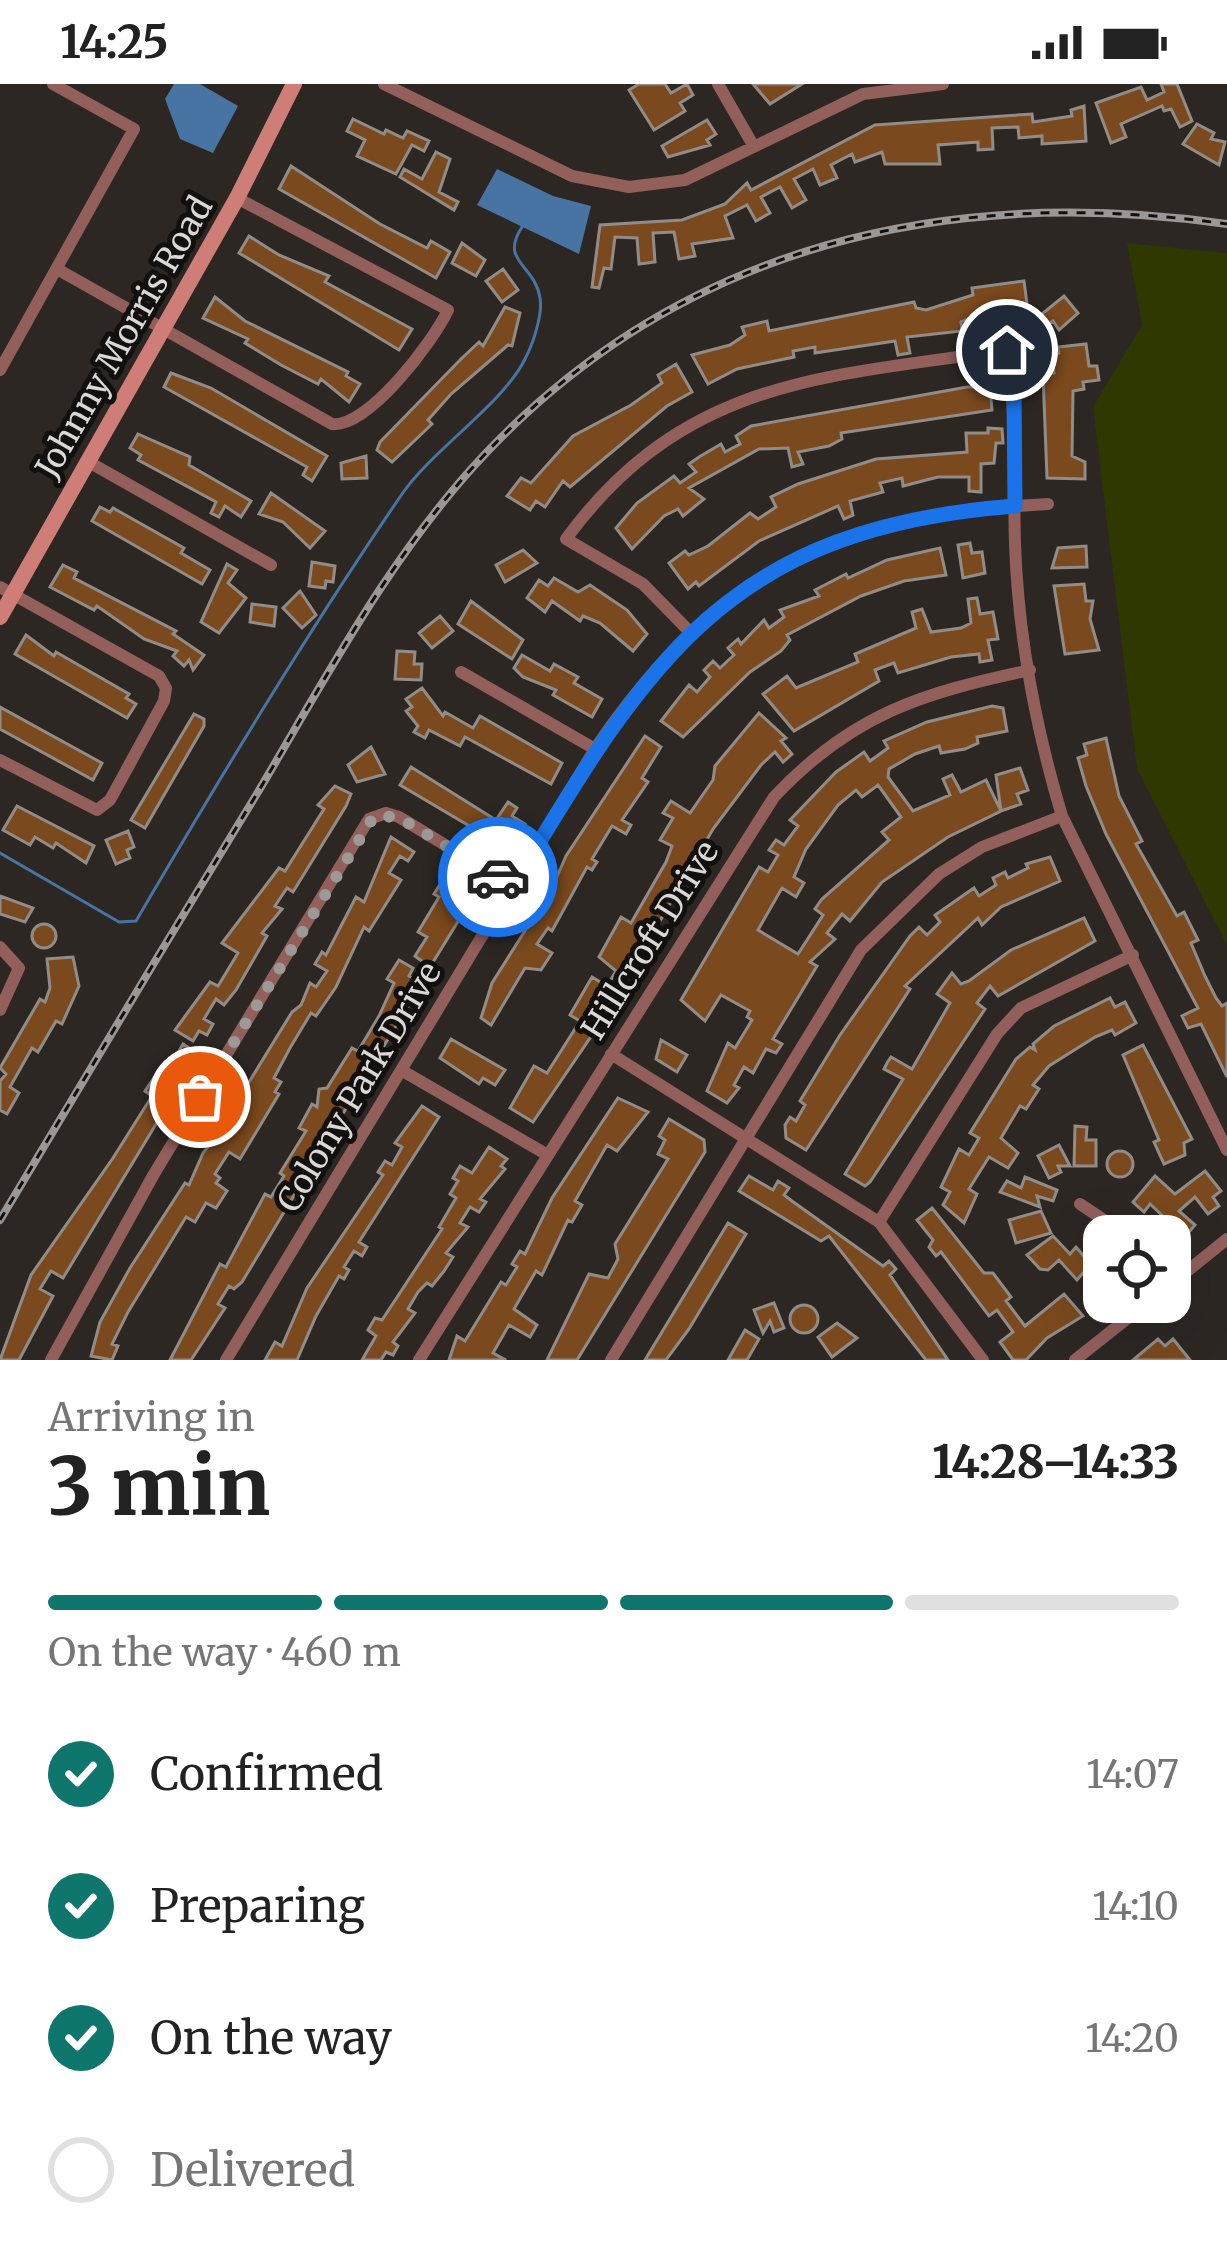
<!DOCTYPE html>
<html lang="en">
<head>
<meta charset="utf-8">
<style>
	body { margin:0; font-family:Merriweather,serif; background:#f2f2f2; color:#222; height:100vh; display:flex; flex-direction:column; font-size:45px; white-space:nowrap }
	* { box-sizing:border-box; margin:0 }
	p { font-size:39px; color:#767676 }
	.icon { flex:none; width:66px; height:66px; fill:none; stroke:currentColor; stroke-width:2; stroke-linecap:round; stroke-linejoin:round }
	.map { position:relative; height:1276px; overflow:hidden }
	.side { display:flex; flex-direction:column; background:#fff; flex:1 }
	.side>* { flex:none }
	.controls { position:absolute; left:1083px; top:1131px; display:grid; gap:24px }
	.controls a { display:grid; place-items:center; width:108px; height:108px; border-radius:24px; background:#fff; box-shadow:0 12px 48px #0002; font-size:60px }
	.pin { position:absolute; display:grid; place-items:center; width:102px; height:102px; color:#fff; margin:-51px; border:6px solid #fff; border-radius:50%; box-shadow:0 3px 12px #0007 }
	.courier { position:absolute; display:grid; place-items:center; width:120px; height:120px; margin:-60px; border:9px solid #1a73e8; border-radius:50%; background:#fff; color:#222; box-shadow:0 3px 15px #0007 }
	.headline em { font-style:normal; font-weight:800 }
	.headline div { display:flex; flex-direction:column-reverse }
	.headline { display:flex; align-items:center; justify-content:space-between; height:204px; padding:0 48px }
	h1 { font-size:78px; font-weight:800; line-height:90px }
	.bar { display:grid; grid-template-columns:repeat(4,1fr); gap:18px 12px; align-content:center; height:144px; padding:0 48px }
	.bar i { height:15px; border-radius:9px; background:#e0e0e0 }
	.bar .active { background:#0f766e }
	.bar p { grid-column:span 4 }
	ol { padding:0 48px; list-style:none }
	li { display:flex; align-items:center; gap:36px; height:132px }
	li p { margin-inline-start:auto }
	li .icon { padding:12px; border-radius:50%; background:#0f766e; color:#fff; stroke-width:4 }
	li:last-child { color:#767676 }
	li i { width:66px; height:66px; border:6px solid #e0e0e0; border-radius:50% }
	.status { display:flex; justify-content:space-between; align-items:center; height:84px; padding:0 60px; background:#fff; direction:ltr }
	.status svg { height:33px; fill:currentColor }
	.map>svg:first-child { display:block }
</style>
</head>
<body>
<div class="status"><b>14:25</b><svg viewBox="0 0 49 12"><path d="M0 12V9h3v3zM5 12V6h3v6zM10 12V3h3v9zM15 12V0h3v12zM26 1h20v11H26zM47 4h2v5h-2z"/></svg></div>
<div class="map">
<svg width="1227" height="1276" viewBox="0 0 1227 1276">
	<rect width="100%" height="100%" fill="#2c2723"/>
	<path fill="#2e3800" d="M1127,159L1227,169V861L1137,685L1093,323L1142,241Z"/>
	<path fill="#4774a2" d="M174,0H200L238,22L213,69L180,55L165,15Z
		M497,85L553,112L591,122L579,170L477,121Z"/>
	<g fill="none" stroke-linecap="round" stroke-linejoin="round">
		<path stroke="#4774a2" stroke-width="3" d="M0,769L119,838L136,837C221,692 307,549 402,410C433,365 503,320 525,275C533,260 543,230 540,214C535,180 499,178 522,143"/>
	</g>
	<path fill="#7a491d" stroke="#928c88" stroke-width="3" fill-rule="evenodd" d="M639,0H665L671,9L687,0L693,11L680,19L685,27L654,46L629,6Z
		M753,0H802L770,20Z
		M1161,0H1177L1192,37L1180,43L1171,25L1164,27L1162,22L1121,40L1126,53L1111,59L1096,19L1141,3L1147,16L1164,8Z
		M1084,22L1086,57L1042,60V52L1019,54L1018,43L992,44L993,65L978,66V58L938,61L940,80H885L882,68L855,78L852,70L831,81L837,94L820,101L813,85L794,95L806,116L792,124L780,103L761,113L770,129L756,137L747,121L725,132L733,154L692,160L695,172L679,175L674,148L653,149L655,178L639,180L637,154L615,153L611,185L604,184L599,204L592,203L600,141L682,136L725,120L747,99L751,106L875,41L1032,30L1033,38L1072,32L1071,26Z
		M353,35L384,50L386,46L403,54L407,47L429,57L424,67L412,61L396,90L357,72L365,56L347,47Z
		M707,36L716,50L707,56L710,61L668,73L662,62Z
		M1197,40L1214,49L1211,55L1225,58L1219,81L1183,60Z
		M436,68L450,75L439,108L458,118L454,126L400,93L404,85L422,95Z
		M291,82L380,140L427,164L431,157L450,168L436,194L279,105Z
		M249,152L279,171L329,192L325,198L412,245L399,266L239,169Z
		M462,159L485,176L476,192L452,179Z
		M503,185L518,206L502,218L486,197Z
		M1024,197L1027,220L970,234L961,238L962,247L907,253L910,269L898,271L895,257L815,269V263L793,267L794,273L737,285L708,300L692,271L730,261L745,251L742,243L767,237L769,247L914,218L916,224L926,226L973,211L972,204Z
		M1064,212L1078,229L1059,246L1053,237L1045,243L1037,234Z
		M215,213L245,237L348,288L346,292L360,300L349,318L321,295L318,300L281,281L245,259L248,255L203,234Z
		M505,223L520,229L512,262L508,261L451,310L428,336L432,340L392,378L377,366L380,358L461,275L479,258L483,262Z
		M1086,260L1089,282H1097L1099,296L1083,298L1084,305L1073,307L1072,372L1085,378V395L1047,394L1043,290L1054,289L1052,270L1059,269L1058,263Z
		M676,280L692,308L667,322L570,403L563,397L545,423L536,417L530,426L507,412L521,394L531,399L573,352L631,321L662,299L658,291Z
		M171,289L211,304L327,372L312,397L303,391L307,383L164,303Z
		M967,303H990L992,326L841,349L842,355L829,362L798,368L803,380L792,383L788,364L759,365L689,404L704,415L683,432L678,425L664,432L632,465L616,444L637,419L674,392L680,399L696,388L689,380L699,373L721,360L725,368L740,360L736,352L751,342Z
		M988,344L1002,345L1003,359H996L994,379L981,380V408L969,407V393H938L903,402L902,394L880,399L883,408L850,417L853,431L844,435L838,422L759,457L699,502L696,498L688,505L669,479L685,467L689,471L708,462L750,429L758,435L776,423L771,413L798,400L876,375L967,368L966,349H988Z
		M138,350L190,373L189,381L251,417L241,433L225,422L219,433L211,429L216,418L138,376L141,371L130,364Z
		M366,372L367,394L342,395L341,379Z
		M271,409L325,447L310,464L283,438L259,430Z
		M100,423L110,428L113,424L184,464L181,469L210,486L202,500L92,437Z
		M970,459L972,469L982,468L985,489L963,494L958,461Z
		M1086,462L1087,483L1052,484L1058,464Z
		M940,464L946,491L904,497L861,512L787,551L790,556L781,567L750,588L683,653L661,637L689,601L697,608L710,593L704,586L713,577L720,584L734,571L728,564L738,555L741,560L764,536L769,544L784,533L780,526L819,512L815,506L846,490L848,494L887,476Z
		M523,466L537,479L505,498L496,481Z
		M312,478L335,482L333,498L326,497L325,504L309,502Z
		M227,480L237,486L228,499L246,514L219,549L201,538Z
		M63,481L77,488L74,494L176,547L173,550L204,571L193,586L189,576L184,582L173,572L177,567L144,555L97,522L94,526L50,503Z
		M554,494L578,508L590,501L627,526L647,550L633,567L600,539L583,532L580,537L552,517L545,528L527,514L539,496L548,502Z
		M1084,500L1086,517H1093L1090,535L1099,566L1065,570L1054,502Z
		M300,507L316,531L302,544L283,524Z
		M977,514L980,530L993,528L998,555L988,556L992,576L980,578L979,570L951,573L898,589L894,579L875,586L879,597L794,647L763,610L787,592L796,604L858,578L855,570L916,544L912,528L922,525L931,548L961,544L971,539L968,515Z
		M471,517L523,556L512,575L458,540Z
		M252,520L276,523L274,542L250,538Z
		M440,532L453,547L432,564L419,549Z
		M26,551L54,572L56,568L129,610L126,614L136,620L127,634L15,570Z
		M397,567L415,568L414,580H422L421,596L395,595Z
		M522,571L550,587L554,580L578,593L574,599L602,615L592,633L553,611L556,606L523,593L514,584Z
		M422,604L443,632L445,628L473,644L480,632L562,679L551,700L465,653L460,662L429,646L425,654L414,648L418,642L406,627L412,623L406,615Z
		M992,622L1003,624L1007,647L977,653L978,659L965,665L941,669L939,662L915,670L889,685L888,693L913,727L950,711L943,695L952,691L961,708L986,696L1001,727L948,753L882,798L850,837L842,830L827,849L835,855L810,878L817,882L773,955L782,960L776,969L766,965L753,989L744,983L734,1001L739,1004L727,1019L707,1007L728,959L735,964L752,936L747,933L750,927L721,911L705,937L681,916L759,783L768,788L778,771L769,766L776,756L784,761L798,742L790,736L836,688L864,668L870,677L888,664L884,657L927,638ZM878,701L901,733L882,748L889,756L822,815L815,825L823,831L798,870L758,846L782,804L796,813L804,799L794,793L806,765L838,721L856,706L862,713Z
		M0,623L102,679L93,696L0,645Z
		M759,629L786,654L781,657L792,670L783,678L775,668L761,681L713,745L607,929L533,1038L510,1024L534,982L547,989L580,937L570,931L592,893L607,902L616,887L599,873L621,833L631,839L666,778L672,762L660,756L673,734L663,729L671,717L690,729L713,696L715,682Z
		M194,630L204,635V642L145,744L131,736Z
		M645,652L661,663L642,694L648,698L622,736L631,741L626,750L612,742L592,775L597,778L592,786L587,783L552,847L548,844L537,860L552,869L541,886L525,884L491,941L481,934L492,899L552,804L566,772Z
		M1106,654L1119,712L1142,757L1136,760L1177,832L1184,828L1198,856L1191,859L1205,892L1216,914L1222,922L1227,919V993L1201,940L1188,944L1182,932L1198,924L1106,750L1086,702L1078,674L1087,671L1084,660Z
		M371,663L385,690L357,698L348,681Z
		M411,683L496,736L508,718L517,724L512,732L525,740L510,766L400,701Z
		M1020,684L1028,706L1017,710L1021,720L1001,727L996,691Z
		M335,702L351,710L346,722L293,808L287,804L275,822L282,825L262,849L267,852L236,906L224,921L216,915L204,935L213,940L207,951L199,947L193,957L175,946L210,898L218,902L238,869L222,859L279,784L285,787L324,725L318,721Z
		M17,722L94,762L86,779L56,759L53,764L35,753L30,761L3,746Z
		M128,747L134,763L127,766L130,774L116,780L106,756Z
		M391,753L414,768L408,777L400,772L389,789L401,796L369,847L364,843L336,903L316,932L311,929L290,964L274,994L281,998L275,1008L279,1010L240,1075L229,1068L215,1090L220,1094L216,1099L227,1107L216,1124L206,1119L195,1138L186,1133L128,1228L112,1260L118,1262L112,1276L91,1272L100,1238L130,1184L185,1099L189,1101L203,1069L218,1050L228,1047L239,1028L233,1024L292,928L301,921L310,899L316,903L327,887L315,880L322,868L326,871L356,813L364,818Z
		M1050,773L1060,797L1001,823L982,841L978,834L905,902L910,905L806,1066L786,1054L785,1041L790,1033L796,1037L805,1021L800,1017L840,951L910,852L919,843L927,851L940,838L935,831L974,804L979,812L996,801L993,794L1005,788L1008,794L1028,784L1026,780Z
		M460,795L478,805L430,883L415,872L427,853L418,848L439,813L434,810L439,802L446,806Z
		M0,812L33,824L25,838L0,830Z
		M1084,834L1095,857L998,912L990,902L977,919L985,925L870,1098L865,1102L845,1090L903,995L884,985L887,979L891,973L912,985L950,919L937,910L952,889L961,900L969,897L1011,866Z
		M32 852a12 12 0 1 1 24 0a12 12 0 1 1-24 0Z
		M73,873L79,902L62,940L56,937L38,968L32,964L10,1003L19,1009L7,1030L0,1026V997L6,990L0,984L40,915L45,918L50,904L47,875Z
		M399,876L413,884L409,892L420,899L410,919L379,970L372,966L358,1003L352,999L341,1016L349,1020L342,1031L337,1029L319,1070L242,1198L234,1205L229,1202L218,1220L225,1224L191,1276H170L220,1180L226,1183L265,1110L271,1113L284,1092L280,1089L306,1047L299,1044L312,1020L317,1023L319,1005L327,1004L352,964L358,967L379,932L394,899L387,895Z
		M1110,914L1115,923L1125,918L1136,939L1115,951L1112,946L1095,953L1049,982L1033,1001L1039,1005L1026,1025L1020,1022L1001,1054L1018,1069L1008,1084L989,1073L969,1105L977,1110L964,1139L943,1121L950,1108L941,1103L959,1065L969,1071L979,1054L970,1049L1016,975L1030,963L1035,966L1033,960L1054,942Z
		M451,955L505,986L495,1001L483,994L479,1000L440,974Z
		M661,956L687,971L677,988L656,975Z
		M183,960L197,969L173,1012L63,1194L51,1187L40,1205L53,1212L19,1276H0L31,1191L113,1074L152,1012L145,1007L153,995L159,1000Z
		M1143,961L1192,1055L1184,1059L1185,1071L1164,1080L1154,1058L1159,1056L1123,971Z
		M618,1014L648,1028L617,1067L607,1061L575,1117L582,1121L572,1138L568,1136L542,1191L536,1187L514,1225L537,1241L530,1253L509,1241L493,1269L506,1276H449L457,1252L465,1257L501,1198L506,1201L517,1183L512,1180L520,1167L525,1170L552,1114Z
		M422,1022L439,1033L359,1158L367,1163L362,1172L354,1167L344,1183L349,1186L344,1195L339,1192L316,1232L297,1276H265L275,1258L282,1262L307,1204L383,1091L378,1088L385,1077L392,1081L402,1063L395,1059Z
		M669,1035L704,1056L705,1068L577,1276H547L589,1190L608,1194L618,1175L615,1160L668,1075L658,1070L665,1056L659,1052Z
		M1075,1042L1087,1043L1086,1056H1096V1082H1074Z
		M1059,1061L1070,1082H1058L1061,1088L1049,1094L1038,1072Z
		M489,1063L507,1075L501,1082L505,1085L480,1115L486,1118L479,1128L470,1123L460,1139L468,1143L446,1169L453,1173L444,1187L432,1202L427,1199L418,1208L408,1225L415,1229L393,1258L398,1262L393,1271L386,1268L381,1276H362L376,1252L368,1246L375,1234L382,1236L442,1145L439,1143L456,1114L450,1110L458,1097L453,1094L460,1082L472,1089Z
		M1107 1080a13 13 0 1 1 26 0a13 13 0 1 1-26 0Z
		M1205,1087L1221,1107L1213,1113L1219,1122L1208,1130L1195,1113L1179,1127L1195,1141L1183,1155L1160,1143L1167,1136L1150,1120L1144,1128L1133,1118L1155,1092L1175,1110Z
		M749,1092L773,1106L778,1097L789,1104L784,1111L792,1117L883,1182L889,1177L896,1185L890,1191L948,1276H926L829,1152L821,1157L739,1107Z
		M1025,1093L1057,1106L1053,1117L1037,1112L1040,1123L1000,1108L1007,1097L1021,1104Z
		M932,1124L984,1189H993L1011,1213L1006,1217L1025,1242L1064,1210L1083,1232L1047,1254L1026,1276H1013L1000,1258L1013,1248L997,1226L989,1232L941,1168L936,1172L929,1163L933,1156L917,1136Z
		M1041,1127L1051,1149L1016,1159L1009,1136Z
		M728,1139L746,1150L689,1245L666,1276H645Z
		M1053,1152L1070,1170L1076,1163L1100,1191L1104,1188V1215L1083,1189L1077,1196L1059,1176L1048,1186L1040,1185L1027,1171Z
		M774,1219L784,1244L774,1248L770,1237L763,1249L754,1226Z
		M790 1235a14 14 0 1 1 28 0a14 14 0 1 1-28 0Z
		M837,1239L857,1254L832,1273L818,1253Z
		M745,1246L759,1255L747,1276H728Z
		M1158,1255L1165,1262L1173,1255L1190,1276H1133Z"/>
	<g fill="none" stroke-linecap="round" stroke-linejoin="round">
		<path stroke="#925f5b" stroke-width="12" d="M384,0L572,92L629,103L685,96L863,10L943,0
			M718,0L753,61
			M57,185L332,340C368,344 433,258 448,226L237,114
			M0,286L134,45L53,0
			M87,377L271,481
			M0,503L159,592L166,604L164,617L110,716L97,726L0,676
			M691,549L643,500L566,455C685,293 826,293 1007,266C1017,331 1013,394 1015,459C1018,550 1036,645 1062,732L1227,1066
			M461,588L595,665
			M0,863L19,884L0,926
			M611,970L879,1138L983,1276
			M401,986L546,1070
			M1080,1120L1128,1152
			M879,1138L997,950L1021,924L1133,871
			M1170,1201L1227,1155
			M51,1276L154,1090L369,735L386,729L399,733L513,802
			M226,1276L595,665C713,490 840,431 1048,420
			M419,1276L774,713C852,630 922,609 1030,586
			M611,1276L861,866L939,790L982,763L1062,732
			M1075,1276L1148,1218"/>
		<path stroke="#ce7d77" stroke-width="16" d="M0,533L237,114L294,0"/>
		<g stroke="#9b9795" stroke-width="8">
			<path id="rail" d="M0,1136C85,993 171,850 258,708C327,592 392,468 486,369C685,159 949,101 1227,140"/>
		</g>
		<use href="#rail" stroke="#12100f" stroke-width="3" stroke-dasharray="9" stroke-linecap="butt"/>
	</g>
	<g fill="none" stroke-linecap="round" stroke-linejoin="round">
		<path stroke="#9d9997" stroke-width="12" stroke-dasharray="0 21.6" d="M200,1013L374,732L398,733L498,793"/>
		<path stroke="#1a73e8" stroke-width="15" d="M498,793L513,802C649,574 729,444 1015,422L1014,307L1007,266"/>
	</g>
	<g text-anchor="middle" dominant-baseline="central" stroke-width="10" stroke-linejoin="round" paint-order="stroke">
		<g font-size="33" fill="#dad7d5" stroke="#12100f">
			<text transform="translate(124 253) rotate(-60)">Johnny Morris Road</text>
			<text transform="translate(650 856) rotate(-58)">Hillcroft Drive</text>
			<text transform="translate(359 1003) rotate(-59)">Colony Park Drive</text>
		</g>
	</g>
</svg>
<div class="controls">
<a><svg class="icon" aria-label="locate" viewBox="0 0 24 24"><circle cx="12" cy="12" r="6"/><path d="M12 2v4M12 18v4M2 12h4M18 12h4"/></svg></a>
</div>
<div class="pin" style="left:200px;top:1013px;background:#ea580c"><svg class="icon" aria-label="bag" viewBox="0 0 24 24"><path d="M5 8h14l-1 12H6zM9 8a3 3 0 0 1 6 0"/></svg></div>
<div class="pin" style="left:1007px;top:266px;background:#1f2937"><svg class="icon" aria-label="home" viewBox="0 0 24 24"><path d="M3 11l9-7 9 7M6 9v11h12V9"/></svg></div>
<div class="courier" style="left:498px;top:793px"><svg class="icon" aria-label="car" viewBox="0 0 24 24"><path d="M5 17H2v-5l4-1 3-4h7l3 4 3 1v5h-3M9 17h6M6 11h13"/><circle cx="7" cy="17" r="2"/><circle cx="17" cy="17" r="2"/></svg></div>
</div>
<section class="side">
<div class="headline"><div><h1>3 min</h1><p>Arriving in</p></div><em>14:28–14:33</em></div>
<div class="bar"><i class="active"></i><i class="active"></i><i class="active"></i><i></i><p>On the way · 460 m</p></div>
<ol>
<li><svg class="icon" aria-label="check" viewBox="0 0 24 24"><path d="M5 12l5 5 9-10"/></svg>Confirmed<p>14:07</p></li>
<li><svg class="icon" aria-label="check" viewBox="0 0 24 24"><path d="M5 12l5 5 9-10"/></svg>Preparing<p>14:10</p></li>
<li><svg class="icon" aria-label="check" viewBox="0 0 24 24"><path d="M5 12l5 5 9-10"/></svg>On the way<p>14:20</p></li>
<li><i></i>Delivered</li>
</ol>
</section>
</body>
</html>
